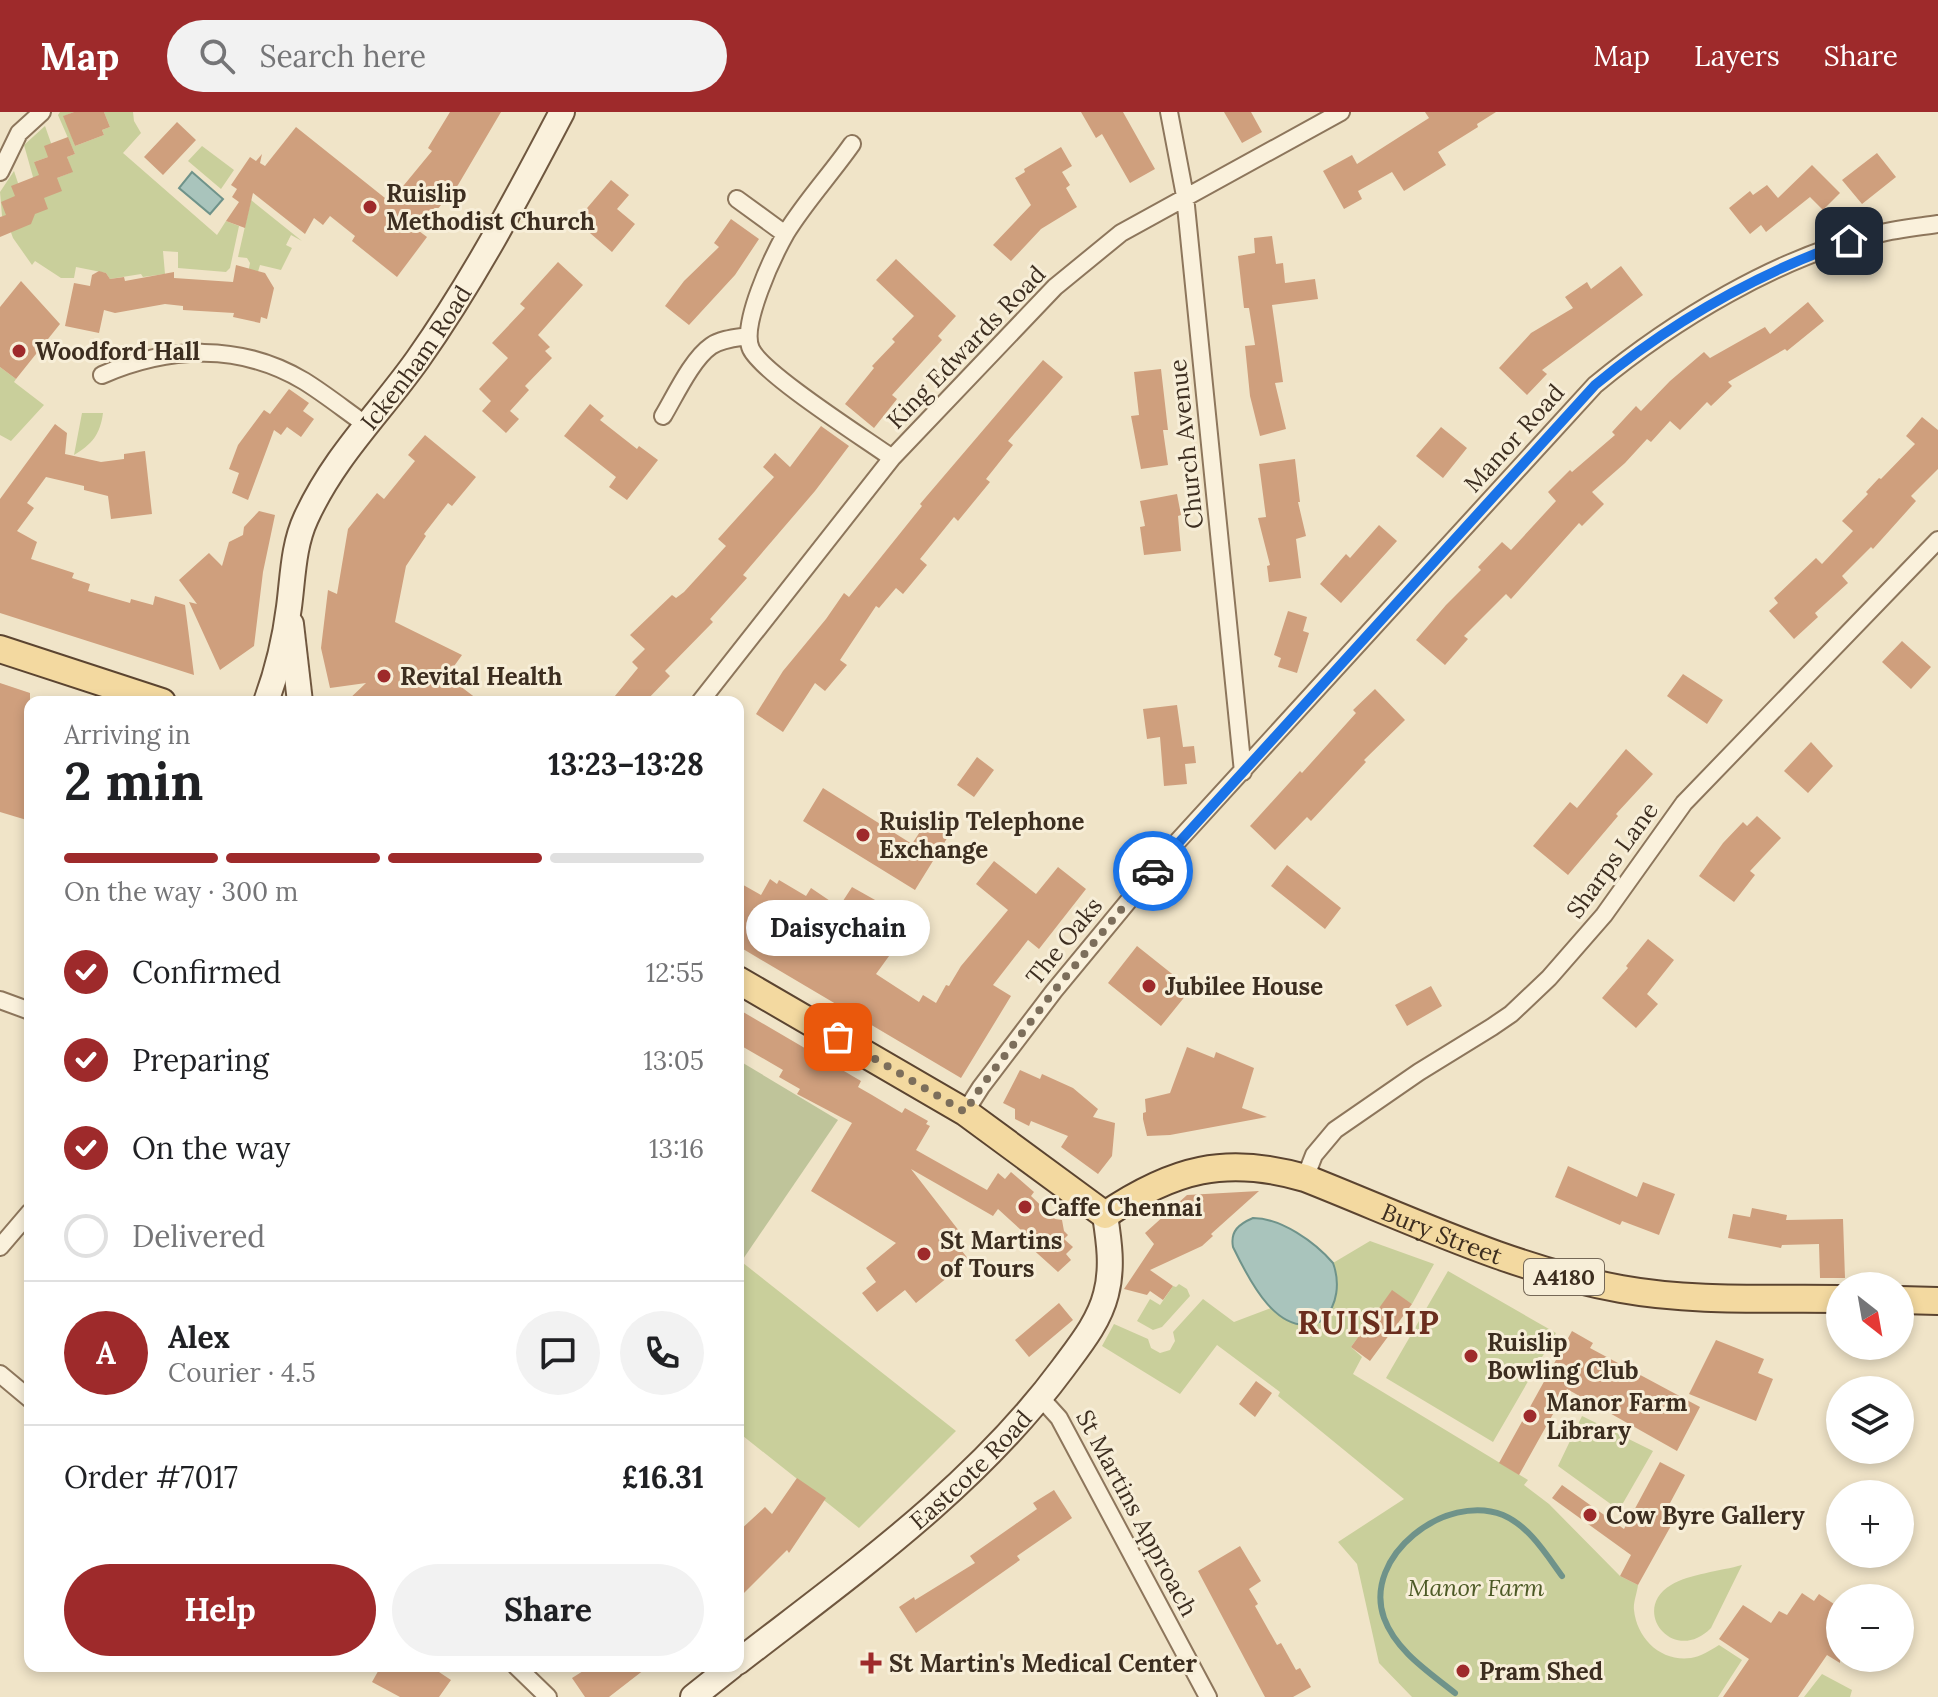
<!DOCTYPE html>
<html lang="en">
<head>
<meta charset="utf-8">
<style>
	body { margin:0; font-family:Lora,serif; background:#f2f2f2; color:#202124; height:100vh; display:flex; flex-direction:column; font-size:30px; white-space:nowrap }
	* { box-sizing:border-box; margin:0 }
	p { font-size:26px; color:#757577 }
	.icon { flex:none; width:44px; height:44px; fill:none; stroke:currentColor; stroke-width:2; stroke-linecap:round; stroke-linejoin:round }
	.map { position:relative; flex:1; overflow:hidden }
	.side { position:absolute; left:24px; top:584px; width:720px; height:976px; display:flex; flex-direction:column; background:#fff; border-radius:16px; box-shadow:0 4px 12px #0003 }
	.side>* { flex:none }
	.needle { width:52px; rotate:149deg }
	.tools { position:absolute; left:1826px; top:1160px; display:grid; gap:16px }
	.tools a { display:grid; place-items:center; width:88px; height:88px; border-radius:50%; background:#fff; box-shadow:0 4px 12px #0003; font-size:40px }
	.pin { position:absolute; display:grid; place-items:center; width:68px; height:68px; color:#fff; margin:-34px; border-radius:16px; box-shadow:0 4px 12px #0006 }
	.courier { position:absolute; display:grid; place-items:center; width:80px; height:80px; margin:-40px; border:6px solid #1a73e8; border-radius:50%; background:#fff; color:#222; box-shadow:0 2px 10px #0007 }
	.bubble { position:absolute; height:56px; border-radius:28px; background:#fff; box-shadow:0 4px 12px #0003; font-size:26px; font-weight:700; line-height:56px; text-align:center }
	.head em { font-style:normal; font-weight:700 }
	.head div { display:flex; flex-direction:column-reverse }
	.head { display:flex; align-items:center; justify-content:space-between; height:136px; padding:0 40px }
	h1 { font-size:52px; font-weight:700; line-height:60px }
	.bar { display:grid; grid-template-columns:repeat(4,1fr); gap:12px 8px; align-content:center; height:96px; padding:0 40px }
	.bar i { height:10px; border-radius:6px; background:#e0e0e0 }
	.bar .selected { background:#9e2a2b }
	.bar p { grid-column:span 4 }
	.line { display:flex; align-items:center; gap:20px; padding:0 40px; border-top:2px solid #e0e0e0 }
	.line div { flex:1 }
	.round { display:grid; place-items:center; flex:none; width:84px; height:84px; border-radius:42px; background:#f2f2f2 }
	ol { padding:0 40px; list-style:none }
	li { display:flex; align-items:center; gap:24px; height:88px }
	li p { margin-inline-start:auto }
	li .icon { padding:8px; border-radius:50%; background:#9e2a2b; color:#fff; stroke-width:4 }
	li:last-child { color:#757577 }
	li i { width:44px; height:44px; border:4px solid #e0e0e0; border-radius:50% }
	.action { display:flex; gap:16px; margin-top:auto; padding:16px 40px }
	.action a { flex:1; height:92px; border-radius:48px; background:#9e2a2b; color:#fff; font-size:32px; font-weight:700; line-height:92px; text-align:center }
	.action a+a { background:#f2f2f2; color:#202124 }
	header { display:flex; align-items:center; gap:48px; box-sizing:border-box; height:112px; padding:0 40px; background:#9e2a2b; color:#fff }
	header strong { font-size:38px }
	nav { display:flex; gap:44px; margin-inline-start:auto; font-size:28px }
	.search { width:560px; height:72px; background:#f2f2f2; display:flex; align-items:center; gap:20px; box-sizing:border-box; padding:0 28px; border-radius:44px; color:#757577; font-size:30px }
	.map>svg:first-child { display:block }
</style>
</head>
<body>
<header>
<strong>Map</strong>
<div class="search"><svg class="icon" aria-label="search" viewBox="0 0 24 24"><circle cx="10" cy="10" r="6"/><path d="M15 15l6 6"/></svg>Search here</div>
<nav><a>Map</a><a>Layers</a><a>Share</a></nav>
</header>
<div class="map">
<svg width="1938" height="1585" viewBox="0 0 1938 1585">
	<rect width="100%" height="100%" fill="#f0e4c8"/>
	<path fill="#c9cf9b" d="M60,0H74L64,4L75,34L104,23L102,18L110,15L104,0H133L134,9L141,21L123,41L217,123L226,109L239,114L230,156L226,160L178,156V140L163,139L165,162L143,165L141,162L110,167L106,161L76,155L74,166H61L35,149L32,153L13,126L5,104H2L0,80L14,59L18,71L9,111L33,65L24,33L45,14L51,31L48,45L34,50L57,66L72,60L67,45L75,42L58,3Z
		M202,34L234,58L221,77L188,49Z
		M251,88L302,129L291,123L286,133L292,136L281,158L260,153L257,163L248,161L250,151L247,146L238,145Z
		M0,255L16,267L14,270L44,293L11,329L0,323Z
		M82,301H103C100,323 92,332 74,343Z
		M1370,1129L1434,1152L1412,1192L1392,1179L1351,1235L1362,1245L1353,1262L1528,1368L1524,1373L1549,1392L1620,1464L1638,1473C1637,1481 1633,1491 1634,1498C1637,1527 1661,1550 1691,1546C1700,1545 1711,1538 1719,1533L1742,1548L1718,1585H1412L1379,1551L1357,1452L1338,1430L1404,1387L1278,1284L1280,1280L1217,1233L1180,1282L1102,1234L1114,1212L1148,1227L1151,1236L1160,1241L1170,1238L1175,1229L1173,1220L1203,1187L1234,1210L1271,1196L1293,1211L1323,1208C1338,1194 1340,1170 1333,1151Z
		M738,1147L956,1319L859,1416L738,1320Z
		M1448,1159L1556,1221L1493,1330L1386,1266Z
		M1179,1172L1187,1177L1190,1184L1162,1215L1153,1218L1137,1209L1150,1187L1160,1193L1173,1174L1176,1175Z
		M1582,1304L1653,1339L1619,1398L1558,1354Z
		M1742,1453L1711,1516C1674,1554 1629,1498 1671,1473C1689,1462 1721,1459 1742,1453Z
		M1822,1562L1852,1578L1850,1585H1804Z"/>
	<path fill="#bfc49a" d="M738,948L838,1008L741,1150L738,1147Z"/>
	<path fill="#a9c4bc" stroke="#6f938a" stroke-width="2" d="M192,60L223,87L210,102L179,76Z
		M1253,1106C1281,1106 1315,1130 1333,1151C1340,1170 1338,1193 1323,1208C1279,1231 1248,1166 1233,1135C1230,1119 1239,1112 1253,1106Z"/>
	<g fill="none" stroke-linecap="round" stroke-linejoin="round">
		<path stroke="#6f938a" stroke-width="6" d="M1455,1581C1429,1560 1396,1539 1384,1506C1362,1444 1446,1380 1503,1403C1529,1414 1546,1442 1562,1464"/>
	</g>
	<path fill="#cf9f7d" d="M74,0H104L110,15L102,18L104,23L75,34L63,4Z
		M450,0H501L458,73L419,119L427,125L397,165L352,129L355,124L330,104L323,113L314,106L305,122L253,81L245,116L226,109L239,90L232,85L237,77L231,73L250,45L256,49L262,42L260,51L265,54L296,15L390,90L432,39L428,36Z
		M1081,0H1123L1155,57L1130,71L1102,22L1096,26Z
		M1224,0H1251L1262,20L1242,31Z
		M1425,0H1496L1477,12L1478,15L1438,40L1446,53L1404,79L1392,60L1358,79L1362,87L1344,97L1323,59L1352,43L1357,52L1429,6Z
		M177,10L196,28L163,63L144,45Z
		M68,25L75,42L67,45L73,60L57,66L62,79L44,86L48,97L35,102L31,112L0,125V105L6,103L1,90L15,84L11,74L39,63L34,50L48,45L44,34Z
		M1061,35L1072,54L1062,60L1070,73L1066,76L1077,95L1041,117L1011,149L993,133L1031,93L1015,66L1025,60L1024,57Z
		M1877,41L1896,65L1862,92L1842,68Z
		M1812,53L1840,81L1823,98L1810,85L1766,120L1761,113L1750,122L1729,96L1750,79L1753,83L1767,73L1778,86Z
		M611,68L629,83L617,97L635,112L612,140L576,109Z
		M731,107L759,127L735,163L689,213L665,194L684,169L719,135L714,131Z
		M1272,124L1276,152L1283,151L1285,171L1315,167L1318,187L1272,193L1283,270L1275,271L1286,317L1260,324L1250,284L1245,234L1255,233L1249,196H1244L1238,144L1255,141L1254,126Z
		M896,147L956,204L938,224L942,228L892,283L897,287L874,316L845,292L874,256L872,254L895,230L892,227L914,204L876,168Z
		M558,150L583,173L538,223L550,235L545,239L552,246L525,274L529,278L510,299L519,307L506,321L482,299L491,289L479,277L508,246L492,231L525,196L520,192Z
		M236,153L265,161L274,176L267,207L261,205L260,211L233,205L234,201L183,198V194L165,192L115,201L104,198L99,221L65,214L74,171L90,174L92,163L99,159L106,161L110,167L124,165L125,169L174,160V166L233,170Z
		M1621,154L1643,183L1542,258L1547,262L1527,283L1499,256L1531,221L1573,196L1565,185L1587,170L1591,177Z
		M21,169L60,212L16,267L0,255V195Z
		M1808,190L1824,209L1787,239L1785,237L1728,270L1732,274L1711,294L1707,290L1680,318L1670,309L1651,330L1647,327L1625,351L1592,380L1604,392L1582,414L1579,411L1511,487L1506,482L1464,524L1468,527L1445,553L1416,528L1446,493L1481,458L1478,455L1502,430L1511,438L1556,389L1548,380L1570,358L1572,360L1615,323L1612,320L1636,294L1641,299L1670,269L1704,240L1710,246L1765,215L1770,222Z
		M1043,248L1063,265L1008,329L1013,333L986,367L990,370L958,409L954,405L920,447L927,453L903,482L896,476L879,496L876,494L840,548L847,553L825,579L815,571L783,620L756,602L783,559L826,507L844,481L849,485L922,394L920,392Z
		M1161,257L1168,318H1163L1168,353L1141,357L1131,304L1139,303L1134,260Z
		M289,277L309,291L303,299L314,307L301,325L287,315L281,323L274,318L248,388L232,381L239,361L229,357L238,333L264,298L270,302Z
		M590,292L604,304L600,308L637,337L639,334L658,348L627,388L609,375L616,365L564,324Z
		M1922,305L1938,318V357L1911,384L1916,389L1873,437L1871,435L1842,464L1848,471L1815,501L1818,505L1794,527L1769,499L1778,491L1774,486L1816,446L1822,452L1853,419L1842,409L1868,382L1866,380L1879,366L1881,367L1915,332L1906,324Z
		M55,312L67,321L65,342L101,350L124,347V342L145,339L152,402L111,407L108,384L84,378V374L46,365L27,391L34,396L17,419L37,430L31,447L74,461L72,466L90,472L88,479L130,491L131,487L153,493L155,484L185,493L194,563L0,501V387Z
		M821,314L849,334L815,379L743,463L747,466L710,507L713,510L665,559L670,564L645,590H610L638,556L632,550L645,537L630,523L672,483L676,486L684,480L726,434L718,427L774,365L763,355L775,341L790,355Z
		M1441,315L1467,336L1443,366L1416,344Z
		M425,323L476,365L452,394L448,391L424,422L426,424L406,454L395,510L462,543L447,564L481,590H346L366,571L330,576L321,536L328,478L337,482L348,417L377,381L384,387L415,349L408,343Z
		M1295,347L1300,390H1298L1306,424L1296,427L1301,466L1269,470L1267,454L1270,453L1258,406L1266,405L1259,352Z
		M1177,382L1181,403L1178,404L1181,439L1144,443L1140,415L1145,414L1140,389Z
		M259,399L275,403L263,460L254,534L220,558L189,490L197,492L179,468L209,441L222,454L229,430L243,423L244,415Z
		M1379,413L1397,429L1341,491L1320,472L1346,442L1350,446Z
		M1288,499L1307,505L1303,519L1309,521L1297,561L1278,555L1281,546L1274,543Z
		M1902,529L1931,555L1911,577L1882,550Z
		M1683,562L1723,588L1707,612L1667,584Z
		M0,571L30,581V709L0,700Z
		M1375,577L1405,608L1364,648L1366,650L1311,709L1307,705L1275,738L1250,714L1300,659L1302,661L1356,601L1353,598Z
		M1177,593L1183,635L1194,634L1196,651L1185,652L1187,672L1164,674L1160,625L1147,627L1143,597Z
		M1811,630L1833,654L1808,681L1784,659Z
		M1626,637L1653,662L1616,702L1618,704L1568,763L1533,734L1570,690L1577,696Z
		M977,645L994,658L974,685L957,673Z
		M823,676L912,732L932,701L954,715L915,778L803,709Z
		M1757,704L1781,726L1750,759L1755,763L1734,790L1699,764L1723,731L1743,710L1747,714Z
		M994,749L1036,782L1058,755L1086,777L1039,837L1028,828L993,873L1011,884L961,966L738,834V770L761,783L770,767L777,772L779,768L806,784L811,776L839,795L852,775L900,802L913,811L876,862L919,890L923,883L936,891L946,873L949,874L961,854L1008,798L976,772Z
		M1287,753L1341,796L1325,817L1271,774Z
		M1648,827L1674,848L1647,882L1658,892L1636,916L1602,886L1628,856L1626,854Z
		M1137,834L1191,877L1161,914L1108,871Z
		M1431,874L1442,894L1407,914L1395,893Z
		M738,897L861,969L858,975L872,983L902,1001L905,996L928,1009L926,1012L930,1014L916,1038L987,1078L998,1061L1005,1067L1011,1060L1034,1080L1031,1084L1055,1107L1062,1108L1064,1119L1068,1123L1064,1127L1073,1135L1066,1142L1071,1148L1058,1160L1028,1133L1032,1128L998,1097L993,1104L911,1057L963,1124L955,1130L969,1148L916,1191L905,1178L877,1200L862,1181L876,1170L866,1156L896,1131L811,1079L852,1011L797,982L800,977L779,965L783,958L738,932Z
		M1187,935L1214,946L1216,940L1254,956L1242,996L1267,1005L1170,1023L1147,1024L1143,1007V1001L1146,1000L1145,987L1170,981Z
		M1020,958L1040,967L1042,962L1073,976L1098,997L1093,1005L1115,1011L1112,1044L1098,1062L1061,1035L1068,1024L1031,1009L1029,1014L1015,1007V997L1003,991Z
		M1568,1054L1637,1085L1643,1070L1675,1082L1659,1123L1622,1109L1620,1113L1555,1085Z
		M1259,1079L1211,1122L1213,1124L1202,1134L1150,1158L1173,1174L1163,1188L1150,1179L1147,1183L1124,1177L1154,1132L1145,1121L1187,1083Z
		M1752,1096L1787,1103L1786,1108L1843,1107L1845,1166H1820L1819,1132L1782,1133L1781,1136L1728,1126L1733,1102L1750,1105Z
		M1392,1178L1412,1192L1370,1249L1351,1235Z
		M1059,1191L1073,1208L1029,1245L1015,1228Z
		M1572,1219L1593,1231L1590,1236L1700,1295L1677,1339L1567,1277L1519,1363L1499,1351Z
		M1716,1228L1764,1247L1758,1261L1773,1267L1756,1309L1689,1282Z
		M1256,1269L1272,1281L1255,1305L1239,1292Z
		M1660,1350L1685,1363L1662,1406L1672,1412L1638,1473L1620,1464L1631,1443L1552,1386L1562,1373L1624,1417Z
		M797,1366L826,1386L789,1441L787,1438L738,1487V1420L765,1395L772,1402Z
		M1054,1378L1072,1406L1017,1444L1020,1448L916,1521L899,1495L914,1485L915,1488L975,1451L970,1444L1037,1397L1033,1391Z
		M1240,1434L1261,1469L1249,1477L1258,1492L1255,1494L1277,1533L1281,1531L1296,1558L1300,1556L1311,1575L1293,1585H1265L1198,1459Z
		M1802,1481L1814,1489L1819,1482L1840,1496V1551L1827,1543L1798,1585H1723L1749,1547L1719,1527L1743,1493L1771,1511L1779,1499L1787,1503Z
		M381,1554H430L451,1568L439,1585H400L372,1570Z
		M591,1554H649L609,1585H585L572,1566Z"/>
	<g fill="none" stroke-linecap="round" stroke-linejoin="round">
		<g stroke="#8d765c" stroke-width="20">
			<path id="minor" d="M1169,0L1185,84L1243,660
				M852,32C831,62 805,90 786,121C773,144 740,213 751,237C763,262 864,326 892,346
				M0,60L19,21L42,0
				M737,87L785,122
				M102,263C169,234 240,231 304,269C325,282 345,298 365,312
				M663,304C675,284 692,247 711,234C721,227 735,226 748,224
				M700,590L892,346L1055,175L1121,121L1341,0
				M0,888L30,899
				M965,1000L981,975L1054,879L1178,729L1595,273C1671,210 1780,143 1878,122C1897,117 1918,115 1938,112
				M1305,1066L1314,1043L1335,1018L1419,960L1492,915L1511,902L1549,866L1604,803L1684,691L1938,428
				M0,1135L30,1100
				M0,1262L30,1287
				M1040,1285L1059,1306L1208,1585
				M516,1554L548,1585"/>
		</g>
		<g stroke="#6f573f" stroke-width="28">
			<g id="secondary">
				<path d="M291,512L300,590"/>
				<path id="s1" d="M266,590C277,560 285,527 289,495C293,465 293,434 306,406C335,343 379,302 418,247C473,169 518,84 562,0"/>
				<path id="s2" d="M738,1550C854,1460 975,1375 1063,1256C1080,1233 1099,1210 1106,1182C1113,1156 1109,1129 1105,1103"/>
				<path d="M693,1585L732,1554"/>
			</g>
		</g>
		<g stroke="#5b4430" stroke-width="30">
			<g id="primary">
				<path d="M0,537L162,590"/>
				<path id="s3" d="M738,868L965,1000L1105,1103C1173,1057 1226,1043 1305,1066C1409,1107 1511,1157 1621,1177C1692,1190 1768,1186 1840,1187"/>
				<path d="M1900,1188L1938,1189"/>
			</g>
		</g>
		<use href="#minor" stroke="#faf1dc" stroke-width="16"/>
		<use href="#secondary" stroke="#faf1dc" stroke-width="24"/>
		<use href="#primary" stroke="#f3d9a0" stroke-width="26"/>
	</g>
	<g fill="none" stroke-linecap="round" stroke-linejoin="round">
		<path stroke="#7c6e5b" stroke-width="8" stroke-dasharray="0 14.4" d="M838,925L965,1000L981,975L1054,879L1153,759"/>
		<path stroke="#1a73e8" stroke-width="10" d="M1153,759L1595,273C1671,210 1756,162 1849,129"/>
	</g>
	<g fill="#9e2a2b" stroke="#f7eed8" stroke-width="3">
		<circle cx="370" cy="95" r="8"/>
		<circle cx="19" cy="239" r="8"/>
		<circle cx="384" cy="564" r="8"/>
		<circle cx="863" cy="723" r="8"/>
		<circle cx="1149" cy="874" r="8"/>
		<circle cx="1025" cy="1095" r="8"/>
		<circle cx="924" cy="1142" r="8"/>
		<circle cx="1471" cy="1244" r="8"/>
		<circle cx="1530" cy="1304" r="8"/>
		<circle cx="1590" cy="1403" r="8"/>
		<path d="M867 1539h8v8h8v8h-8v8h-8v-8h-8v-8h8z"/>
		<circle cx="1463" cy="1559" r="8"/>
	</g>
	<g text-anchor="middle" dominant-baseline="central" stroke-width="6" stroke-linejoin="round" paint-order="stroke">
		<rect fill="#f7eed8" stroke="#756857" stroke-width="2" x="1524" y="1147" width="80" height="36" rx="6"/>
		<g font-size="22" font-weight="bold" fill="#3d2e20">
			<text x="1564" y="1165">A4180</text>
		</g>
		<g font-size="24" font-weight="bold" fill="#3d2e20" stroke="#f7eed8" text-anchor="start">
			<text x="386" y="81">Ruislip<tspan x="386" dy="28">Methodist Church</tspan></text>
			<text x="35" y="239">Woodford Hall</text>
			<text x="400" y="564">Revital Health</text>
			<text x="879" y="709">Ruislip Telephone<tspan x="879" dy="28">Exchange</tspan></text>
			<text x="1165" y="874">Jubilee House</text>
			<text x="1041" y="1095">Caffe Chennai</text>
			<text x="940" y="1128">St Martins<tspan x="940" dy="28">of Tours</tspan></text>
			<text x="1487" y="1230">Ruislip<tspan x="1487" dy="28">Bowling Club</tspan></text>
			<text x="1546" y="1290">Manor Farm<tspan x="1546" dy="28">Library</tspan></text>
			<text x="1606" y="1403">Cow Byre Gallery</text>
			<text x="889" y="1551">St Martin's Medical Center</text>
			<text x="1479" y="1559">Pram Shed</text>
		</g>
		<g font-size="24" fill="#3d2e20" stroke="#f7eed8">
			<text transform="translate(966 235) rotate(-46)">King Edwards Road</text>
			<text stroke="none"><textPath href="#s1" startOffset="384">Ickenham Road</textPath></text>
			<text transform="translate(1514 326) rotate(-48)">Manor Road</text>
			<text transform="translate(1186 332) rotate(-96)">Church Avenue</text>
			<text transform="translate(1612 748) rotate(-54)">Sharps Lane</text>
			<text transform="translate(1064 829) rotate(-51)">The Oaks</text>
			<text stroke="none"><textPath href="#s3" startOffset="796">Bury Street</textPath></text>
			<text stroke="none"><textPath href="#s2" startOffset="302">Eastcote Road</textPath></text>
			<text transform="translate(1137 1401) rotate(62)">St Martins Approach</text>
		</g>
		<g font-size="24" font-style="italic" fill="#4d5a26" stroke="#f7eed8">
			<text x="1476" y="1475">Manor Farm</text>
		</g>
		<g font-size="32" font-weight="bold" letter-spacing="2" fill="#6b2e1e" stroke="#f7eed8">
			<text x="1369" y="1210">RUISLIP</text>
		</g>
	</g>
</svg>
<div class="tools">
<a><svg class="needle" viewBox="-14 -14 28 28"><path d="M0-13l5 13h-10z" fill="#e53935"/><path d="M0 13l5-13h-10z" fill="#757577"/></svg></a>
<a><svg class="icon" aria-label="layers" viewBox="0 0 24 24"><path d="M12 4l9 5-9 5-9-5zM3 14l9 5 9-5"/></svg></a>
<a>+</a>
<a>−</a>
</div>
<div class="pin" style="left:838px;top:925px;background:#ea580c"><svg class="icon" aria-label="bag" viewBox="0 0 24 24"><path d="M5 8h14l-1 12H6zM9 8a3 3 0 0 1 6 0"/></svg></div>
<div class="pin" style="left:1849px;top:129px;background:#1f2937"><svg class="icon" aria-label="home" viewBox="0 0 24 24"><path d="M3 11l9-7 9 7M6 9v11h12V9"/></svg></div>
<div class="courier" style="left:1153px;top:759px"><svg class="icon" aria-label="car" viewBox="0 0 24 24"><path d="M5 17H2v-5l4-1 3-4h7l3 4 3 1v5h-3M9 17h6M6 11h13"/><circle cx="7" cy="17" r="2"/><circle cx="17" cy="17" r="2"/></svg></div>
<div class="bubble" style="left:746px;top:788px;width:184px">Daisychain</div>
<section class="side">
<div class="head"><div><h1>2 min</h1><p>Arriving in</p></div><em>13:23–13:28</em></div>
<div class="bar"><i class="selected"></i><i class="selected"></i><i class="selected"></i><i></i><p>On the way · 300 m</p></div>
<ol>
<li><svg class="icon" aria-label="check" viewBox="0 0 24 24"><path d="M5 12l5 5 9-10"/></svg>Confirmed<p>12:55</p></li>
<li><svg class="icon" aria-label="check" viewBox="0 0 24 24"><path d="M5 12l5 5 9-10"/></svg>Preparing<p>13:05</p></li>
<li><svg class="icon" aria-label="check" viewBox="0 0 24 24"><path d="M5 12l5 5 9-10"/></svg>On the way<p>13:16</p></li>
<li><i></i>Delivered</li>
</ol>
<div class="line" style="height:144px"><b class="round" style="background:#9e2a2b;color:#fff">A</b><div><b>Alex</b><p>Courier · 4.5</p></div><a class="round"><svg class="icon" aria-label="chat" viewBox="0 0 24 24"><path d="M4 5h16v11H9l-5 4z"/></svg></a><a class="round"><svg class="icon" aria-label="phone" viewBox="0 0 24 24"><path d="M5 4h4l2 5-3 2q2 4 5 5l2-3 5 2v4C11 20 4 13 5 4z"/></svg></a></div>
<div class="line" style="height:104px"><div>Order #7017</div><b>£16.31</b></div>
<div class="action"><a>Help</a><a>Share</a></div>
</section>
</div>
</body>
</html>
